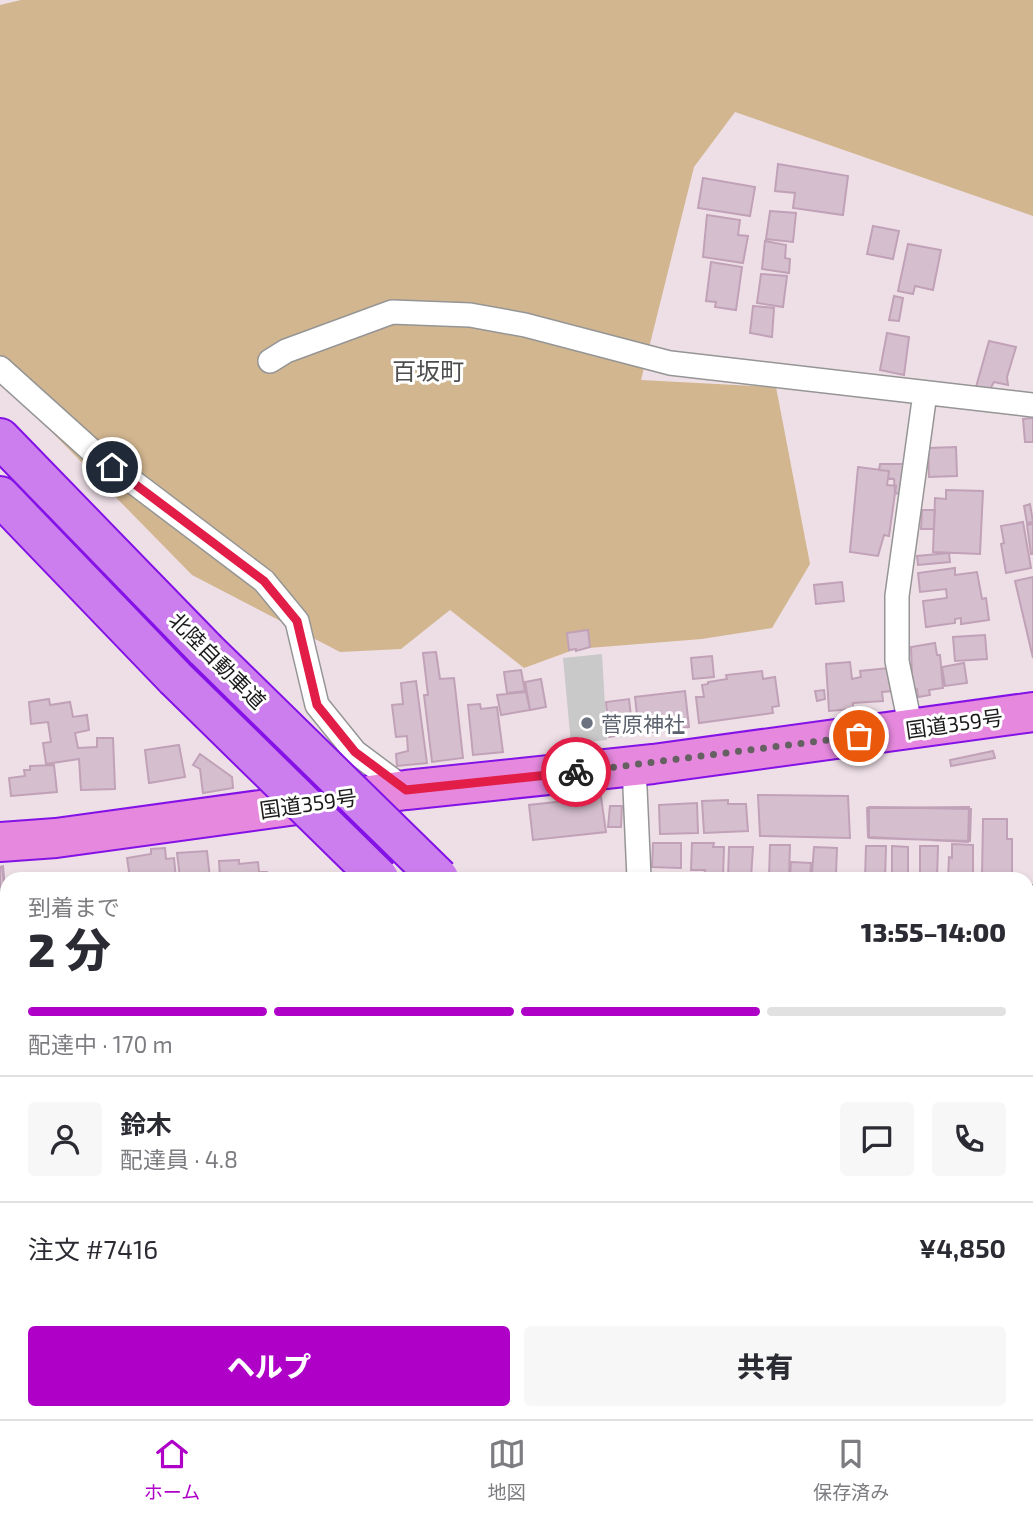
<!DOCTYPE html>
<html lang="ja">
<head>
<meta charset="utf-8">
<style>
	body { margin:0; font-family:"Exo 2","Noto Sans JP",sans-serif; background:#f7f7f7; color:#2b2b33; height:100vh; display:flex; flex-direction:column; font-size:26px; white-space:nowrap }
	* { box-sizing:border-box; margin:0 }
	p { font-size:23px; color:#7c7c81 }
	.icon { flex:none; width:38px; height:38px; fill:none; stroke:currentColor; stroke-width:2; stroke-linecap:round; stroke-linejoin:round }
	.map { position:relative; flex:1; overflow:hidden }
	.side { position:absolute; left:0px; top:872px; width:1034px; height:548px; display:flex; flex-direction:column; background:#fff; border-radius:21px 21px 0 0; box-shadow:0 4px 10px #0003 }
	.side>* { flex:none }
	.pin { position:absolute; display:grid; place-items:center; width:60px; height:60px; color:#fff; margin:-30px; border:4px solid #fff; border-radius:50%; box-shadow:0 2px 7px #0007 }
	.courier { position:absolute; display:grid; place-items:center; width:70px; height:70px; margin:-35px; border:5px solid #e11d48; border-radius:50%; background:#fff; color:#222; box-shadow:0 2px 9px #0007 }
	.overview em { font-style:normal; font-weight:800 }
	.overview div { display:flex; flex-direction:column-reverse }
	.overview { display:flex; align-items:center; justify-content:space-between; height:119px; padding:0 28px }
	h1 { font-size:46px; font-weight:800; line-height:52px }
	.bar { display:grid; grid-template-columns:repeat(4,1fr); gap:10px 7px; align-content:center; height:84px; padding:0 28px }
	.bar i { height:9px; border-radius:5px; background:#e1e1e2 }
	.bar .selected { background:#ae00c7 }
	.bar p { grid-column:span 4 }
	.line { display:flex; align-items:center; gap:18px; padding:0 28px; border-top:2px solid #e1e1e2 }
	.line div { flex:1 }
	.round { display:grid; place-items:center; flex:none; width:74px; height:74px; border-radius:7px; background:#f7f7f7 }
	.button { display:flex; gap:14px; margin-top:auto; padding:14px 28px }
	.button a { flex:1; height:80px; border-radius:7px; background:#ae00c7; color:#fff; font-size:28px; font-weight:800; line-height:80px; text-align:center }
	.button a+a { background:#f7f7f7; color:#2b2b33 }
	.dock { display:flex; justify-content:space-around; align-items:center; height:98px; border-top:2px solid #e1e1e2; background:#fff; font-size:19px; color:#7c7c81 }
	.dock a { display:grid; justify-items:center; gap:4px }
	.dock .selected { color:#ae00c7 }
	.map>svg:first-child { display:block }
</style>
</head>
<body>
<div class="map">
<svg width="1033" height="1419" viewBox="0 0 1033 1419">
	<rect width="100%" height="100%" fill="#eedfe6"/>
	<path fill="#c9c9c9" d="M602,654L607,740L571,744L563,658Z"/>
	<path fill="#d2b690" d="M21,0H1033V216L735,112L694,167L641,380L776,387L810,564L772,628L702,639L576,649L524,668L450,610L401,649L340,652L192,575L0,379V5Z"/>
	<path fill="#d5bfce" stroke="#c1a1b7" stroke-width="2" d="M778,164L848,176L843,215L793,208L795,193L775,191Z
		M703,178L755,187L750,216L698,208Z
		M770,211L796,213L793,242L766,239Z
		M707,215L740,220L738,235L748,236L743,263L703,257Z
		M873,226L899,231L893,259L867,254Z
		M765,241L786,245L785,258L790,259L789,273L762,269Z
		M908,244L941,250L933,290L915,286L913,294L898,291Z
		M711,262L742,267L736,310L715,307L716,302L706,301Z
		M761,274L787,276L783,307L757,303Z
		M894,296L903,298L899,321L889,320Z
		M753,306L774,308L772,337L750,333Z
		M887,333L909,337L904,375L880,370Z
		M989,341L1016,347L1007,377L1008,385L994,382L989,391L976,387Z
		M1033,418V442H1025L1023,419Z
		M956,447L957,476L929,477L928,448Z
		M880,464H906L902,494L895,493L894,479L888,478L889,471L879,470Z
		M858,467L889,471L887,485L896,486L889,536L884,535L878,556L850,552Z
		M946,490L983,491L980,554L933,552L935,498L946,499Z
		M1030,504L1033,522L1027,523L1024,506Z
		M922,510H935L934,529H921Z
		M1023,522L1031,568L1006,573L1001,544L1004,543L1001,526Z
		M1033,524V554H1031L1027,525Z
		M949,553L950,562L918,565L917,556Z
		M955,568V575L977,572L982,599L986,598L989,620L961,624V618L955,619V623L926,627L923,601L947,598L946,589L920,592L918,573Z
		M1033,577V658L1015,581Z
		M842,582L844,601L816,604L814,585Z
		M588,630L590,647L576,651V649L569,650L567,633Z
		M985,635L987,659L955,661L953,637Z
		M935,643L937,655H940L943,688L929,690L930,695L918,697L917,689L914,690L912,675L911,647Z
		M436,652L440,679L454,678L463,758L432,762L424,695H428L423,653Z
		M712,656L714,677L693,679L691,658Z
		M850,662L852,679L861,677L860,671L889,668L892,691L882,692L883,701L853,703V709L829,711L826,664Z
		M964,663L967,683L945,686L942,667Z
		M521,670L525,691L507,693L504,672Z
		M762,671L763,679L775,677L779,706L772,707L773,713L699,723L696,697H704L702,685L708,684V682L727,679L726,675Z
		M541,679L546,707L530,710L525,682Z
		M416,681L427,763L397,766L396,754L408,751L407,736L396,737L392,705L403,704L401,683Z
		M824,690L825,699L817,701L815,691Z
		M685,691L689,727L639,734L635,697Z
		M526,692L530,710L501,715L497,695Z
		M49,699L50,705L70,702L73,717L87,715L89,730L75,733L78,748L97,747V738H113L115,789L81,790L79,759L46,764L43,743L51,742L48,722L31,724L29,702Z
		M629,699L633,734L609,737L606,702Z
		M480,704L481,709L497,707L503,752L473,755L468,705Z
		M179,745L185,777L149,783L145,750Z
		M993,751L995,758L951,766L950,760Z
		M200,754L232,777L233,788L203,793L200,769L193,765Z
		M54,765L57,792L11,796L9,778L25,776L24,770H30V766Z
		M758,795L848,796L850,838L760,836Z
		M601,797L606,832L533,840L529,805Z
		M728,800V804H746L748,831L704,833L702,801Z
		M697,803L698,833L660,834L659,805Z
		M610,806H622L621,827H608Z
		M869,807L971,809L970,841L869,838Z
		M969,807L968,842L868,837L867,808Z
		M983,819H1007V839H1012V878H982Z
		M653,843H681V868L652,867Z
		M692,843H714L713,847H724L723,877H704L705,870H691Z
		M952,844L973,845V878H946H948L949,857L952,858Z
		M770,845H790L789,878H769Z
		M866,846H886L885,878H865Z
		M892,846L908,847V878H892Z
		M920,846H938L937,878H920Z
		M729,847H753L751,878H728Z
		M814,847L837,848L836,874H812Z
		M165,848L166,859L174,858L176,878H130L127,858L151,854V849Z
		M207,851L210,878H180L177,853Z
		M239,860V864L258,862L259,872H267L268,878H220L219,861Z
		M791,862L811,863L810,878H790Z
		M3,866L7,912H0V867Z
		M0,867H2L7,904V912L0,913Z
		M3,1145H7V1170H3Z
		M0,1213H7V1253L0,1252Z
		M1027,1227H1032L1033,1230V1262H1027Z
		M0,1294H7V1323H0Z
		M0,1362H7V1392H0Z
		M304,1412H329V1419H304Z
		M335,1412H359V1419H335Z
		M364,1412H383V1416H390V1419H364Z
		M399,1412L423,1413V1419H399Z"/>
	<g fill="none" stroke-linecap="round" stroke-linejoin="round">
		<g stroke="#959595" stroke-width="26">
			<path id="minor" d="M270,361L286,351L392,312L470,315L525,325L670,363L1033,405
				M0,368L91,450L264,581L297,621L317,705L355,752L406,790
				M911,729L897,661V596L925,393
				M634,766L639,878
				M1027,897H1033
				M0,1184H7
				M1027,1194H1033
				M1027,1304L1033,1310
				M807,1412L814,1419
				M101,1419V1412"/>
		</g>
		<g stroke="#8412e6" stroke-width="42">
			<path id="trunk" d="M0,842L56,838L406,790L653,764L1033,712"/>
		</g>
		<g stroke="#8412e6" stroke-width="42">
			<path id="motorway" d="M0,438L205,649
				M0,496L175,678
				M952,1412L959,1419
				M1015,1412L1023,1419"/>
		</g>
		<path stroke="#fc60ff" stroke-width="4.5" stroke-dasharray="3.5 3.5" stroke-linecap="butt" d="M448,1419V1412"/>
		<use href="#minor" stroke="#fff" stroke-width="23"/>
		<use href="#trunk" stroke="#e689de" stroke-width="38"/>
		<use href="#motorway" stroke="#cc7eee" stroke-width="38"/>
		<g stroke="#696969" stroke-width="8">
			<path id="rail" d="M0,965H7
				M1027,972H1033
				M0,982H7
				M1027,989H1033
				M1027,1028H1033
				M0,1030H7
				M0,1048H7
				M1027,1052H1033"/>
		</g>
		<use href="#rail" stroke="#fff" stroke-width="5" stroke-dasharray="16" stroke-linecap="butt"/>
		<g stroke="#8412e6" stroke-width="42" stroke-linecap="butt">
			<path id="motorway-bridge" d="M205,649L439,878
				M175,678L379,878"/>
		</g>
		<use href="#motorway-bridge" stroke="#cc7eee" stroke-width="38"/>
	</g>
	<g fill="none" stroke-linecap="round" stroke-linejoin="round">
		<path stroke="#656062" stroke-width="7" stroke-dasharray="0 12.6" d="M576,772L859,736"/>
		<path stroke="#e11d48" stroke-width="9" d="M112,467L264,581L297,621L317,705L355,752L406,790L576,772"/>
	</g>
	<circle fill="#6b7280" stroke="#fff" stroke-width="2.5" cx="587" cy="723" r="7"/>
	<g text-anchor="middle" dominant-baseline="central" stroke-width="6" stroke-linejoin="round" paint-order="stroke">
		<g font-size="21" fill="#1b1b1b" stroke="#fff">
			<text transform="translate(218 660) rotate(45)">北陸自動車道</text>
			<text transform="translate(954 723) rotate(-8)">国道359号</text>
			<text transform="translate(308 803) rotate(-8)">国道359号</text>
		</g>
		<g font-size="21" fill="#5b616d" stroke="#fff" text-anchor="start">
			<text x="601" y="723">菅原神社</text>
		</g>
		<g font-size="24" fill="#4e4e4e" stroke="#fff">
			<text x="428" y="370">百坂町</text>
		</g>
	</g>
</svg>
<div class="pin" style="left:859px;top:736px;background:#ea580c"><svg class="icon" aria-label="bag" viewBox="0 0 24 24"><path d="M5 8h14l-1 12H6zM9 8a3 3 0 0 1 6 0"/></svg></div>
<div class="pin" style="left:112px;top:467px;background:#1f2937"><svg class="icon" aria-label="home" viewBox="0 0 24 24"><path d="M3 11l9-7 9 7M6 9v11h12V9"/></svg></div>
<div class="courier" style="left:576px;top:772px"><svg class="icon" aria-label="bike" viewBox="0 0 24 24"><circle cx="6" cy="16" r="4"/><circle cx="18" cy="16" r="4"/><path d="M6 16l4-8h5l3 8M10 8l3 8H6M13 5h3"/></svg></div>
<section class="side">
<div class="overview"><div><h1>2 分</h1><p>到着まで</p></div><em>13:55–14:00</em></div>
<div class="bar"><i class="selected"></i><i class="selected"></i><i class="selected"></i><i></i><p>配達中 · 170 m</p></div>
<div class="line" style="height:126px"><a class="round"><svg class="icon" aria-label="person" viewBox="0 0 24 24"><circle cx="12" cy="8" r="4"/><path d="M4 21q1-7 8-7t8 7"/></svg></a><div><b>鈴木</b><p>配達員 · 4.8</p></div><a class="round"><svg class="icon" aria-label="chat" viewBox="0 0 24 24"><path d="M4 5h16v11H9l-5 4z"/></svg></a><a class="round"><svg class="icon" aria-label="phone" viewBox="0 0 24 24"><path d="M5 4h4l2 5-3 2q2 4 5 5l2-3 5 2v4C11 20 4 13 5 4z"/></svg></a></div>
<div class="line" style="height:91px"><div>注文 #7416</div><b>¥4,850</b></div>
<div class="button"><a>ヘルプ</a><a>共有</a></div>
</section>
</div>
<nav class="dock">
<a class="selected"><svg class="icon" aria-label="home" viewBox="0 0 24 24"><path d="M3 11l9-7 9 7M6 9v11h12V9"/></svg>ホーム</a>
<a><svg class="icon" aria-label="map" viewBox="0 0 24 24"><path d="M3 6l6-2 6 2 6-2v14l-6 2-6-2-6 2zM9 4v14M15 6v14"/></svg>地図</a>
<a><svg class="icon" aria-label="saved" viewBox="0 0 24 24"><path d="M7 4h10v16l-5-4-5 4z"/></svg>保存済み</a>
</nav>
</body>
</html>
